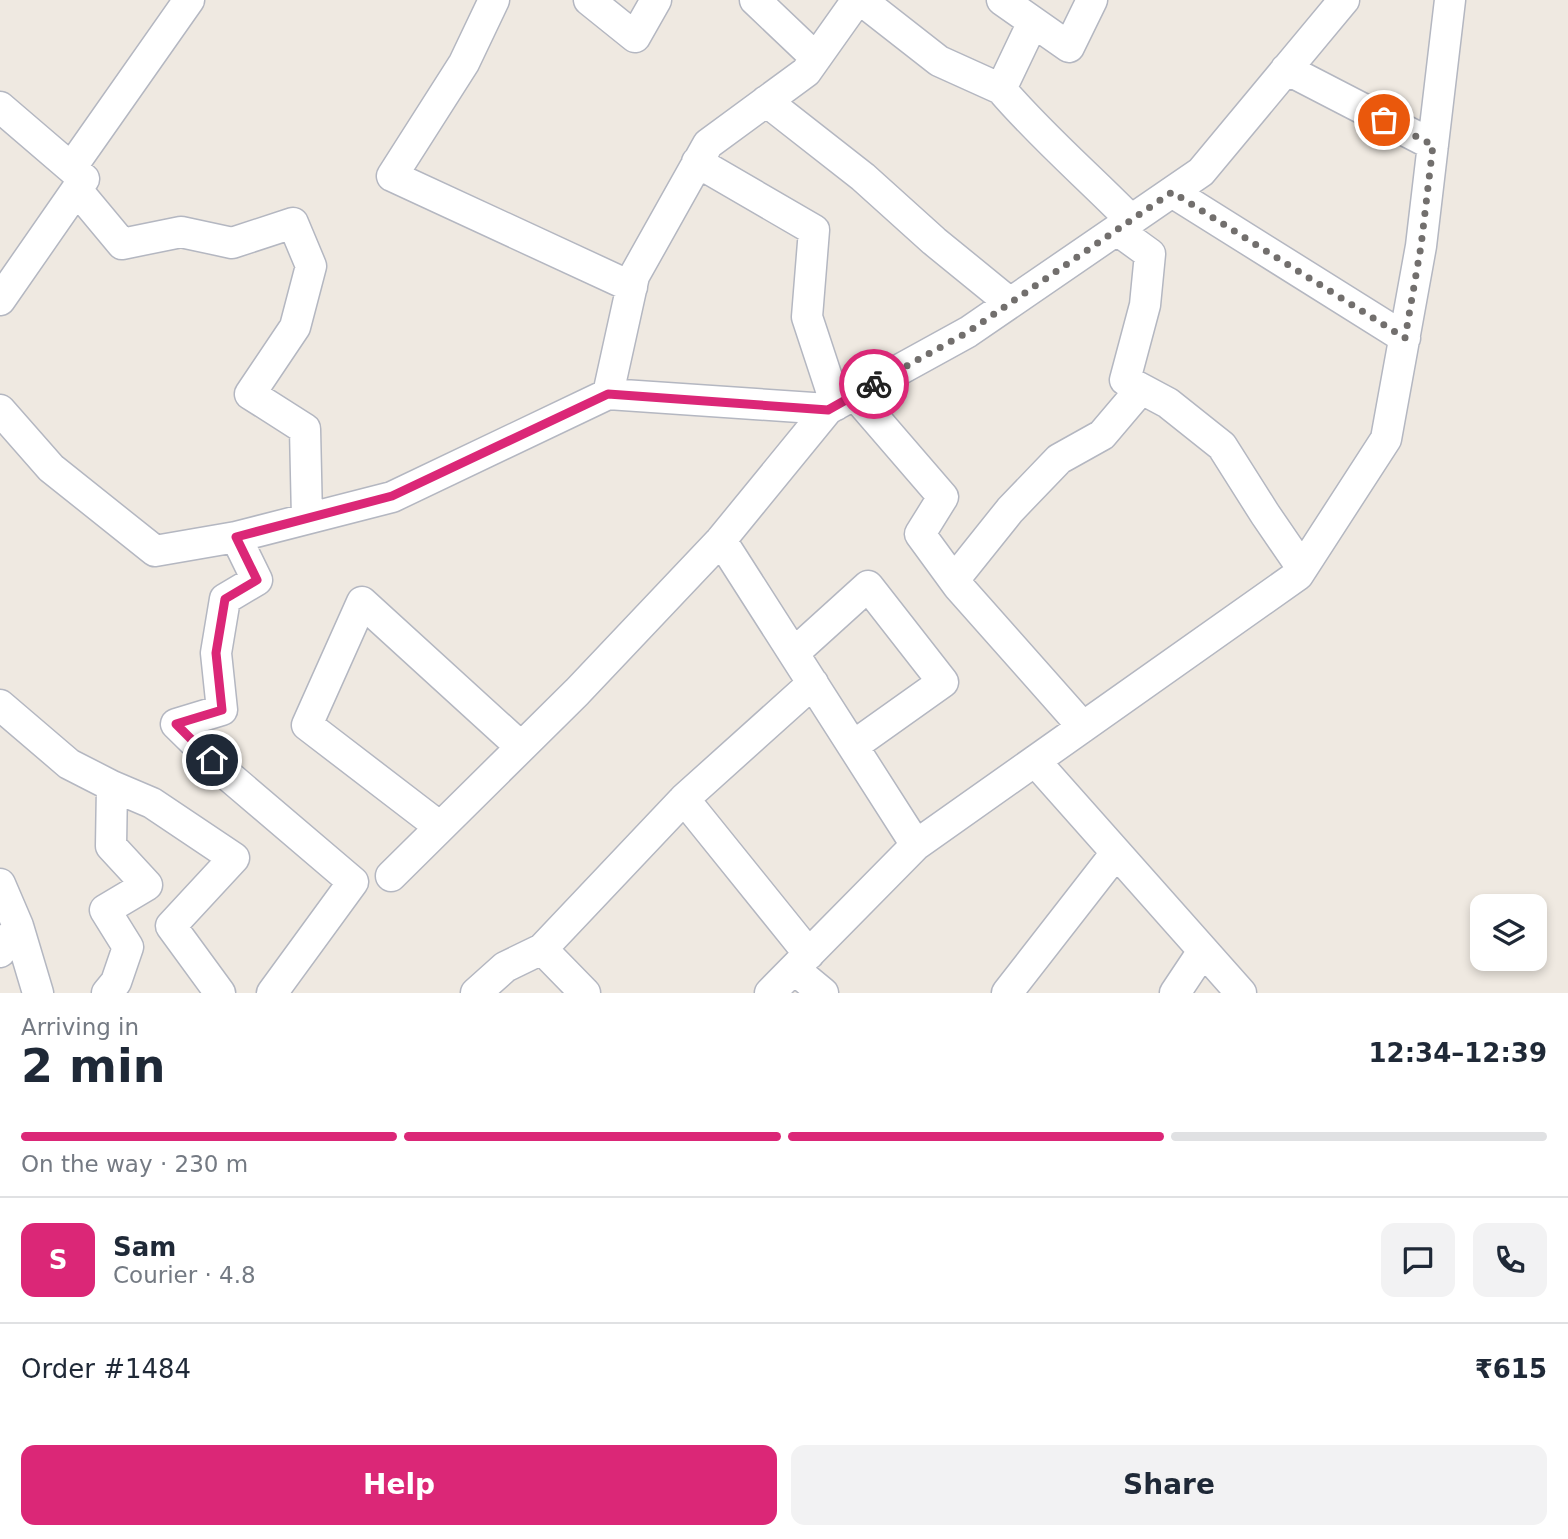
<!DOCTYPE html>
<html lang="en">
<head>
<meta charset="utf-8">
<style>
	body { margin:0; font-family:"DejaVu Sans",sans-serif; background:#f2f2f3; color:#1f2937; height:100vh; display:flex; flex-direction:column; font-size:26px; white-space:nowrap }
	* { box-sizing:border-box; margin:0 }
	p { font-size:23px; color:#747a83 }
	.icon { flex:none; width:38px; height:38px; fill:none; stroke:currentColor; stroke-width:2; stroke-linecap:round; stroke-linejoin:round }
	.map { position:relative; height:993px; overflow:hidden }
	.details { display:flex; flex-direction:column; background:#fff; flex:1 }
	.details>* { flex:none }
	.fabs { position:absolute; left:1470px; top:894px; display:grid; gap:14px }
	.fabs a { display:grid; place-items:center; width:77px; height:77px; border-radius:14px; background:#fff; box-shadow:0 4px 10px #0003; font-size:35px }
	.pin { position:absolute; display:grid; place-items:center; width:60px; height:60px; color:#fff; margin:-30px; border:4px solid #fff; border-radius:50%; box-shadow:0 2px 7px #0007 }
	.courier { position:absolute; display:grid; place-items:center; width:70px; height:70px; margin:-35px; border:5px solid #db2777; border-radius:50%; background:#fff; color:#222; box-shadow:0 2px 9px #0007 }
	.overview em { font-style:normal; font-weight:700 }
	.overview div { display:flex; flex-direction:column-reverse }
	.overview { display:flex; align-items:center; justify-content:space-between; height:119px; padding:0 21px }
	h1 { font-size:46px; font-weight:700; line-height:52px }
	.bar { display:grid; grid-template-columns:repeat(4,1fr); gap:10px 7px; align-content:center; height:84px; padding:0 21px }
	.bar i { height:9px; border-radius:5px; background:#e0e1e3 }
	.bar .active { background:#db2777 }
	.bar p { grid-column:span 4 }
	.line { display:flex; align-items:center; gap:18px; padding:0 21px; border-top:2px solid #e0e1e3 }
	.line div { flex:1 }
	.round { display:grid; place-items:center; flex:none; width:74px; height:74px; border-radius:14px; background:#f2f2f3 }
	.cta { display:flex; gap:14px; margin-top:auto; padding:14px 21px }
	.cta a { flex:1; height:80px; border-radius:14px; background:#db2777; color:#fff; font-size:28px; font-weight:700; line-height:80px; text-align:center }
	.cta a+a { background:#f2f2f3; color:#1f2937 }
	.map>svg:first-child { display:block }
</style>
</head>
<body>
<div class="map">
<svg width="1568" height="993" viewBox="0 0 1568 993">
	<rect width="100%" height="100%" fill="#efe9e1"/>
	<g fill="none" stroke-linecap="round" stroke-linejoin="round">
		<g stroke="#b4b7c1" stroke-width="33">
			<path id="street" d="M494,0L464,63L392,176L632,287
				M589,0L635,37L656,0
				M755,0L816,58
				M861,0L939,61L1001,89
				M1002,0L1069,47L1092,0
				M1033,22L1001,89C1041,136 1088,176 1131,220
				M1286,69L1433,145
				M766,101L863,177L934,241L1010,303
				M0,107L84,179L0,300
				M697,162L814,230L807,317L836,405
				M71,168L189,0
				M77,190L122,244L181,232L232,243L293,223L311,266L295,327L250,394L305,429L307,518
				M1172,192L1405,338
				M1117,230L1150,254L1145,305L1125,380L1168,403L1222,446L1265,514L1302,568
				M608,394L634,276L708,144L806,72L857,0
				M855,395L943,497L920,534L958,586L1083,727
				M0,410L51,468L155,551L236,537L392,497L608,394L828,409L968,332L1201,172L1344,0
				M236,537L257,580L225,599L216,653L222,710L176,724L231,778L353,882L272,993
				M721,540L916,845
				M954,580L1010,510L1059,459L1102,435L1141,389
				M794,653L868,586L943,682L853,746
				M0,705L69,764L112,786L111,846L147,885L105,910L128,947L116,982L107,993
				M1035,761L1241,993
				M112,786L152,803L234,858L171,926L220,993
				M684,799L813,683
				M440,827L307,725L362,602L521,747
				M391,876L577,692L721,540L828,409
				M0,884L18,926L0,952
				M18,926L38,993
				M542,949L684,799L809,954
				M794,969L823,993
				M476,993L505,967L542,949L585,993
				M770,993L916,845L1298,575L1386,439L1421,246L1450,0
				M1007,993L1116,853
				M1175,993L1203,951"/>
		</g>
		<use href="#street" stroke="#fff" stroke-width="30"/>
	</g>
	<g fill="none" stroke-linecap="round" stroke-linejoin="round">
		<path stroke="#726f6d" stroke-width="7" stroke-dasharray="0 12.6" d="M874,384L968,332L1172,192L1405,338L1421,246L1433,145L1384,120"/>
		<path stroke="#db2777" stroke-width="9" d="M212,760L176,724L222,710L216,653L225,599L257,580L236,537L392,496L608,394L828,410L874,384"/>
	</g>
</svg>
<div class="fabs">
<a><svg class="icon" aria-label="layers" viewBox="0 0 24 24"><path d="M12 4l9 5-9 5-9-5zM3 14l9 5 9-5"/></svg></a>
</div>
<div class="pin" style="left:1384px;top:120px;background:#ea580c"><svg class="icon" aria-label="bag" viewBox="0 0 24 24"><path d="M5 8h14l-1 12H6zM9 8a3 3 0 0 1 6 0"/></svg></div>
<div class="pin" style="left:212px;top:760px;background:#1f2937"><svg class="icon" aria-label="home" viewBox="0 0 24 24"><path d="M3 11l9-7 9 7M6 9v11h12V9"/></svg></div>
<div class="courier" style="left:874px;top:384px"><svg class="icon" aria-label="bike" viewBox="0 0 24 24"><circle cx="6" cy="16" r="4"/><circle cx="18" cy="16" r="4"/><path d="M6 16l4-8h5l3 8M10 8l3 8H6M13 5h3"/></svg></div>
</div>
<section class="details">
<div class="overview"><div><h1>2 min</h1><p>Arriving in</p></div><em>12:34–12:39</em></div>
<div class="bar"><i class="active"></i><i class="active"></i><i class="active"></i><i></i><p>On the way · 230 m</p></div>
<div class="line" style="height:126px"><b class="round" style="background:#db2777;color:#fff">S</b><div><b>Sam</b><p>Courier · 4.8</p></div><a class="round"><svg class="icon" aria-label="chat" viewBox="0 0 24 24"><path d="M4 5h16v11H9l-5 4z"/></svg></a><a class="round"><svg class="icon" aria-label="phone" viewBox="0 0 24 24"><path d="M5 4h4l2 5-3 2q2 4 5 5l2-3 5 2v4C11 20 4 13 5 4z"/></svg></a></div>
<div class="line" style="height:91px"><div>Order #1484</div><b>₹615</b></div>
<div class="cta"><a>Help</a><a>Share</a></div>
</section>
</body>
</html>
